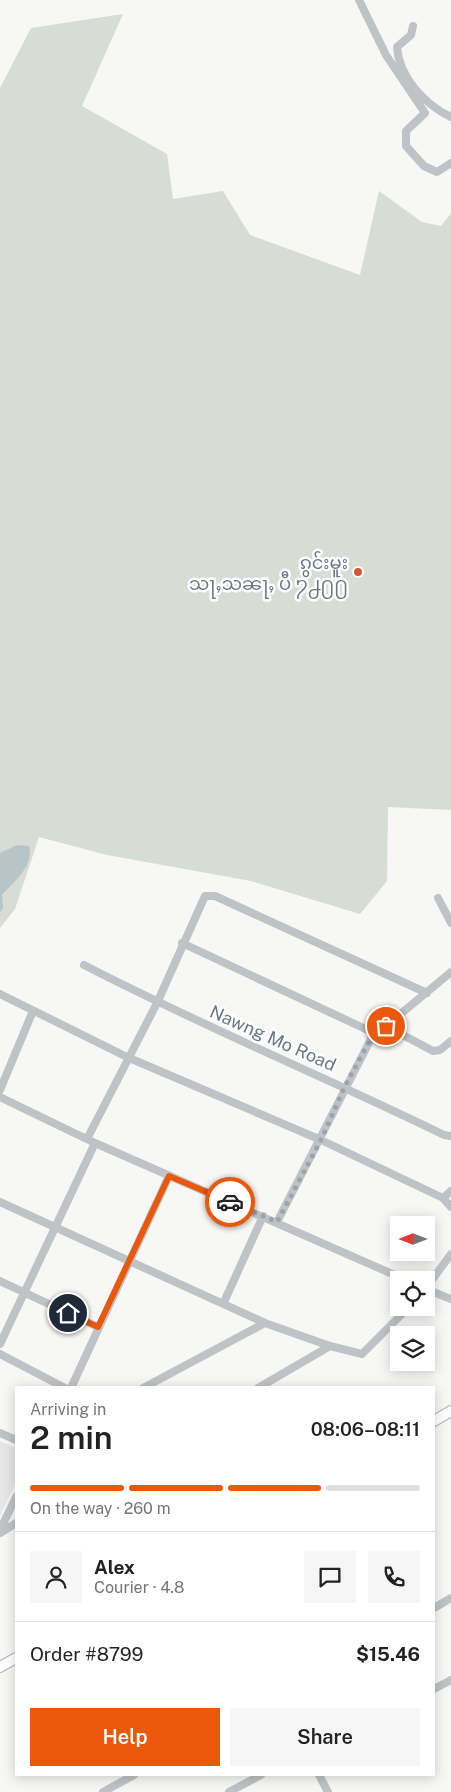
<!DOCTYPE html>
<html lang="en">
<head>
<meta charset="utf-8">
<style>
	body { margin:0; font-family:"Public Sans","Noto Sans Myanmar",sans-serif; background:#f6f6f6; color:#222; height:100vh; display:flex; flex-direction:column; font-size:19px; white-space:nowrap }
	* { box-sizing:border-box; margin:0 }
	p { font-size:16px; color:#767676 }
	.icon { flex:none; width:28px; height:28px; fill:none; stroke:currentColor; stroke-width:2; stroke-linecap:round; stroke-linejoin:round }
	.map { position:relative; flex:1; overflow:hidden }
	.sheet { position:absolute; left:15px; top:1386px; width:420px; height:390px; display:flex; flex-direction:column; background:#fff; border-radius:0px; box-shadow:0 2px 12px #0003 }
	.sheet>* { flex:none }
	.needle { width:32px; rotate:270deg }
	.buttons { position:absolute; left:390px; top:1216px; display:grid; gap:10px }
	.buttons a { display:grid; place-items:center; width:45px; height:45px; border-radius:0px; background:#fff; box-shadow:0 2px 12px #0003; font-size:25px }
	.pin { position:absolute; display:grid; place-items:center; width:42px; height:42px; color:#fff; margin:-21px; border:2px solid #fff; border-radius:50%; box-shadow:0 1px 5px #0007 }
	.courier { position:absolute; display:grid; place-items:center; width:50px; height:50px; margin:-25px; border:4px solid #ea580c; border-radius:50%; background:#fff; color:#222; box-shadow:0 1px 6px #0007 }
	.headline em { font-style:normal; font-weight:600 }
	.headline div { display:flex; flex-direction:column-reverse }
	.headline { display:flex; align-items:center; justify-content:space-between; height:85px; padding:0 15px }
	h1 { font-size:32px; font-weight:600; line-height:38px }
	.bar { display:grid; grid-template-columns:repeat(4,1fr); gap:8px 5px; align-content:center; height:60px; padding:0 15px }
	.bar i { height:6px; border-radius:4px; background:#e0e0e0 }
	.bar .selected { background:#ea580c }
	.bar p { grid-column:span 4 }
	.line { display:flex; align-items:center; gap:12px; padding:0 15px; border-top:1px solid #e0e0e0 }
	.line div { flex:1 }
	.round { display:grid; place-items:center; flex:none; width:52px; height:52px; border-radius:0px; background:#f6f6f6 }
	.primary-button { display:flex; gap:10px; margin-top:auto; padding:10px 15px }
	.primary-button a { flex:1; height:58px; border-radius:0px; background:#ea580c; color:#fff; font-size:20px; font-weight:600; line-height:58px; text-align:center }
	.primary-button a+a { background:#f6f6f6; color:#222 }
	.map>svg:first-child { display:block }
</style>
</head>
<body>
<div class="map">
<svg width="451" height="1792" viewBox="0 0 451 1792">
	<rect width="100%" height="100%" fill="#f7f7f5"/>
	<path fill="#e5e6e5" d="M0,1441L16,1448V1482L0,1516Z"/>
	<path fill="#d7dcd4" d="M123,14L82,106L167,154L173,199L223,191L250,235L360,275L379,191L422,222L441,226L451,213V810L388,807L387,881L360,914L251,881L107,855L39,837L15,909L0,928V88L31,28Z"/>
	<path fill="#b8c4c8" d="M17,845L29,846C34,867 15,880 2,895L3,908L0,912V853Z"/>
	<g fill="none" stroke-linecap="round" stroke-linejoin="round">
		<g stroke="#b2b7ba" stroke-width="12">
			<path id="major" d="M434,1421L451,1411
				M0,1667L16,1658"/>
		</g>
		<path stroke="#bfc3c6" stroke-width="8" d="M359,0L386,55L425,113L406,131V146L424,166L437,172L451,163
			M413,26L411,35L397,47C399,77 425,105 451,117
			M438,898L451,923
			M182,943L374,1033
			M84,965C202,1026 325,1077 444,1135L451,1136
			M0,994L127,1057L321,1140L443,1198L451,1191
			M386,1026L433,1051L440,1050L451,1041
			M0,1090L33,1011
			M0,1097L95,1143L406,1280
			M87,1139L157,1003L205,896H215L427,993
			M443,1198L451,1207
			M0,1202L265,1323L330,1346L362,1354L408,1308
			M277,1222L374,1033L386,1026L451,972
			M0,1281L98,1327
			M426,1288L451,1254
			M426,1289L451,1299
			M224,1302L263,1216
			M0,1344L95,1143
			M0,1354L65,1388
			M71,1388L169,1176
			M143,1388L265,1323
			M258,1388L330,1346
			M0,1433L16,1440
			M0,1530L16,1497
			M0,1533L16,1523
			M434,1608L451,1598
			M434,1689L451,1680
			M319,1775L328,1792
			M103,1792L134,1775
			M229,1792L261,1775"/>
		<use href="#major" stroke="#fff" stroke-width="10"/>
	</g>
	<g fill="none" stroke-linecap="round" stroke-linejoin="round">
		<path stroke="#9ba4ab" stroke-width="5" stroke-dasharray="0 9" d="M230,1202L277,1222L321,1140L345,1086L374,1033L386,1026"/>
		<path stroke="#ea580c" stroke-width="6" d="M68,1313L98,1327L169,1176L230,1202"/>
	</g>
	<circle fill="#d55738" stroke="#fff" stroke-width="2" cx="358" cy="572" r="5"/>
	<g text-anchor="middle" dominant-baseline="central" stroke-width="5" stroke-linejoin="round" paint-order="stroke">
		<g font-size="18" fill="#697883" stroke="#fff" text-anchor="end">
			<text x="348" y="562">ၵွင်းမူး<tspan x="348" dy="21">သႃႇသၼႃႇ ပီ ႒႕႐႐</tspan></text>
		</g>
		<g font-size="18" fill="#697883" stroke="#fff">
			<text transform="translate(273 1038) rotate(24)">Nawng Mo Road</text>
		</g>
	</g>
</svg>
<div class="buttons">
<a><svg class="needle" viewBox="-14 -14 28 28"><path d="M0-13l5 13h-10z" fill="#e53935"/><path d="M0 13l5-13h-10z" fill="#767676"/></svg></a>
<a><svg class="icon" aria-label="locate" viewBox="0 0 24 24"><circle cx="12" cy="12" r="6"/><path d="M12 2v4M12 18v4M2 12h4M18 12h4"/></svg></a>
<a><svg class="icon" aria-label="layers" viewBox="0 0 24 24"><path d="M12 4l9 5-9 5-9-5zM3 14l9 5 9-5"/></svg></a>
</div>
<div class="pin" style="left:386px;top:1026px;background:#ea580c"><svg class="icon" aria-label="bag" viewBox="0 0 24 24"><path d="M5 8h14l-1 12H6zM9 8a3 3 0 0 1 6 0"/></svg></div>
<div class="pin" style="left:68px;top:1313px;background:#1f2937"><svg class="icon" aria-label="home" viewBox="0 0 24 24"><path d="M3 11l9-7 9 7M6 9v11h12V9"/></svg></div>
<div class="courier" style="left:230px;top:1202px"><svg class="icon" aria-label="car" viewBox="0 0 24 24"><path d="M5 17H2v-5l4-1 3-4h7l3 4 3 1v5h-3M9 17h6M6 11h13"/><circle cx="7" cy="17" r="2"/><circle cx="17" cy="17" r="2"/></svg></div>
<section class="sheet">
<div class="headline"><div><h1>2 min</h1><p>Arriving in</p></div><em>08:06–08:11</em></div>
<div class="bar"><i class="selected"></i><i class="selected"></i><i class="selected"></i><i></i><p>On the way · 260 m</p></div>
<div class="line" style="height:90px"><a class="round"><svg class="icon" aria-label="person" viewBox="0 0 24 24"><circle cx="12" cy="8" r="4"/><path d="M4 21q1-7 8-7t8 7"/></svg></a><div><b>Alex</b><p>Courier · 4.8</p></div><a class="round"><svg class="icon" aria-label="chat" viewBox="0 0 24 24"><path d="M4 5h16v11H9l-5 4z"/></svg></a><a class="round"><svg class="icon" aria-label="phone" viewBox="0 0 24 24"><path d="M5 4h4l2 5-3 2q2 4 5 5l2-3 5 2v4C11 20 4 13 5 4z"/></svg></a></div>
<div class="line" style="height:65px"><div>Order #8799</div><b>$15.46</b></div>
<div class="primary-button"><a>Help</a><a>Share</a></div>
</section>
</div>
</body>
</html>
